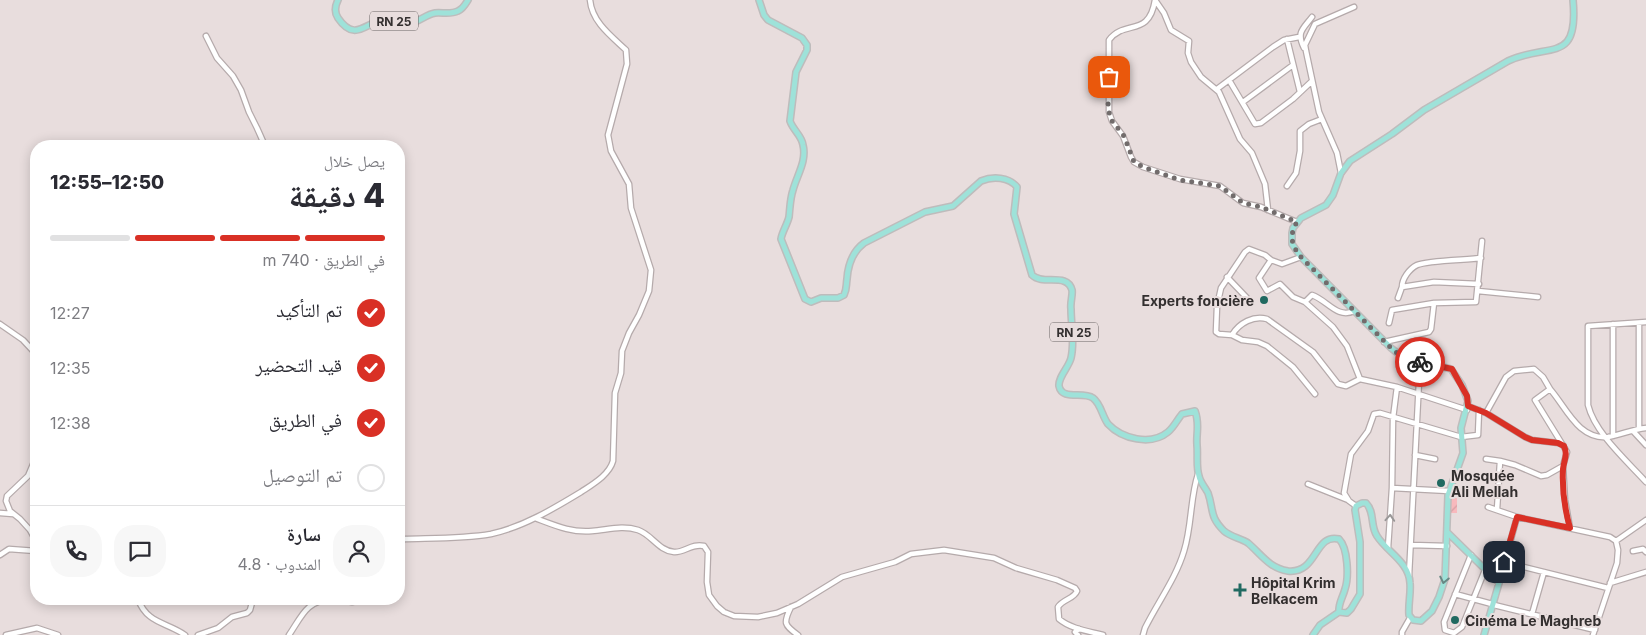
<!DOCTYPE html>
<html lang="ar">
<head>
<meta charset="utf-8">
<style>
	body { margin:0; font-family:Inter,"Noto Naskh Arabic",sans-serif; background:#f7f7f7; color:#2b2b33; direction:rtl; height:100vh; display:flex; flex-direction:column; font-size:19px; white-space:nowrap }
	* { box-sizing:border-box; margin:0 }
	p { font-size:16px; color:#7c7c81 }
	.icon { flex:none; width:28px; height:28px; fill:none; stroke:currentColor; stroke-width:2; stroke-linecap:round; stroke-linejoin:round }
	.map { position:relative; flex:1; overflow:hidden; direction:ltr }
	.side { position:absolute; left:30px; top:140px; width:375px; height:465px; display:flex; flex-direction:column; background:#fff; border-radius:20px; box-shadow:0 2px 12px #0003; direction:rtl }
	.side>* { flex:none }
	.pin { position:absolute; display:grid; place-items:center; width:42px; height:42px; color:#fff; margin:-21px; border-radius:10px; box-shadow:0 2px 8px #0006 }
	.courier { position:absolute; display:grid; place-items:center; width:50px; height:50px; margin:-25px; border:4px solid #d93025; border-radius:50%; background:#fff; color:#222; box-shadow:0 1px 6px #0007 }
	.head em { font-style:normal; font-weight:800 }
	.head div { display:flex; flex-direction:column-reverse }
	.head { display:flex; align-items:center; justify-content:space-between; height:85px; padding:0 20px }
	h1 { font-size:32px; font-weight:800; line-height:38px }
	.bar { display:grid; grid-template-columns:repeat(4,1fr); gap:8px 5px; align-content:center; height:60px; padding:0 20px }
	.bar i { height:6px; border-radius:4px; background:#e1e1e2 }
	.bar .current { background:#d93025 }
	.bar p { grid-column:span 4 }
	.line { display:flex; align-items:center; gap:12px; padding:0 20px; border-top:1px solid #e1e1e2 }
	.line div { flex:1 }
	.round { display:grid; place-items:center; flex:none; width:52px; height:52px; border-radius:20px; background:#f7f7f7 }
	ol { padding:0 20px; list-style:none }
	li { display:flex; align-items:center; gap:15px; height:55px }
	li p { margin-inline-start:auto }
	li .icon { padding:5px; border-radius:50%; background:#d93025; color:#fff; stroke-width:4 }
	li:last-child { color:#7c7c81 }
	li i { width:28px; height:28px; border:2px solid #e1e1e2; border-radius:50% }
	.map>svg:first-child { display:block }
</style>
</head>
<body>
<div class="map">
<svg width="1646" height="635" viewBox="0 0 1646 635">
	<defs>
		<pattern id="garden-furrows" width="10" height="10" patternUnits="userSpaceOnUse" patternTransform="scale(1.25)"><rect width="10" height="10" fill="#f8b9bd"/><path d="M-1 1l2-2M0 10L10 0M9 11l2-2" fill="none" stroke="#d59fa3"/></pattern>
	</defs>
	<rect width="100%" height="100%" fill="#e8dddd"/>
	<path fill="url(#garden-furrows)" d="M1450,498H1457V513H1450Z"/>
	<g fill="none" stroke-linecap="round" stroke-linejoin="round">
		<g stroke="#b5aaab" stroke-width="7">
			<path id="minor" d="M1155,0C1149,38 1125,19 1109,40V112L1112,121L1123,136L1131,157L1134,162L1143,167L1180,179L1220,186L1243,203L1261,207L1297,222
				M1155,0L1164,13L1171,30L1189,41L1188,53L1191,62L1201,77L1219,92L1240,139L1252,153L1265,184L1268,210
				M206,36L217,58L233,76L241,90L249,112L257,128L265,146
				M1287,39L1300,92
				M1304,48C1296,32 1303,29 1312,17
				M1229,80L1255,124L1261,123L1293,99L1311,82
				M1217,89L1273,47L1284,40L1299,37
				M1243,102L1293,65
				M1341,173L1337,153L1319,112L1306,51L1305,45L1315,24L1354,7
				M1287,186L1296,173L1300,151V131L1309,124L1322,119
				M1301,257L1282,264L1271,260L1259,278L1267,291L1280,284L1293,297L1305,302
				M1271,260L1265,255L1249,249L1245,252L1221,288L1217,306L1216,332L1219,334L1232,335C1239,323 1254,315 1267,319L1313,352L1338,384L1346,386L1360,379
				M1227,277L1247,298
				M1479,284L1434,282L1402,287C1402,279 1409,269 1417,265C1428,260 1468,260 1481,258
				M1478,291L1538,297
				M1398,298L1402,287
				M1354,311C1337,319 1327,300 1312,295L1305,302L1333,327L1347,346L1360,379L1397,387
				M1646,322L1588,326V405C1595,433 1626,460 1646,482
				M1389,323L1392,310L1434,303
				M0,324L23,340L36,354
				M1232,335L1242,340L1258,342L1267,346L1293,367L1315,394
				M1384,342L1429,332L1431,329L1434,303L1476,302L1482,241
				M1468,406L1486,413L1525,437L1532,440L1558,443L1563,445
				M1486,413L1506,377L1514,371L1534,369L1543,377L1550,389
				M1639,428V323
				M1633,431L1646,445
				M1613,436V324
				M1415,455L1435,459
				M36,457L28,476L7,496L6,501L10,511L20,519L30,530L36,541
				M1486,459L1500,461
				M1308,484L1348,500
				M1392,488L1449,491
				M1356,506L1349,501L1344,493L1351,454L1368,431L1374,414L1380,413L1461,437L1478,435L1479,410
				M1488,507L1517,517
				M1497,510L1500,461L1515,465L1541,476L1547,475L1563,466
				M0,513L13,514
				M535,518C554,525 571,533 592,531C607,530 622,525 638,530C651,534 659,551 674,552C684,553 692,543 704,546L708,552L707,582L709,595L717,606L724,612L734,616L758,617L777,613L798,604L842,577L895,562L911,554L944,550L994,558L1016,568L1057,580L1075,588L1077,591C1074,599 1063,599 1058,607L1059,619C1071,629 1088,631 1103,635
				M1570,528L1565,500L1563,466L1567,452L1535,400L1550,389C1566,407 1578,440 1608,437C1621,435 1633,429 1646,428
				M1616,541L1646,520
				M1411,545L1447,546
				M1388,548L1392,488L1393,418L1397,387L1467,410
				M399,549L403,539C432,538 462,539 491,534C523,527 553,509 581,492C593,484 609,475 613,461L615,393L621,373L622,351L629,333L639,315L649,291L651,270L631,208L629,184L611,151L608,135L627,64L626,50C611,36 592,22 590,0
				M1633,551L1643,549L1646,552
				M0,555L9,549L36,551
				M1471,555L1444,622L1445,630L1454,633L1462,627L1485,570
				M1504,562L1608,588
				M1409,576L1420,362
				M1499,583L1517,517L1610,537L1616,541L1618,550L1617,563L1593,635
				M1610,583L1646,572
				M1455,594L1492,604
				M138,599C147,624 167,622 185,635
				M337,599L352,602L365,599
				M1494,605L1595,630
				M791,607C783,623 784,625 798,635
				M1532,614L1544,572
				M6,635L37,628L58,635
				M198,635L218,628L232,617L247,613L250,610L253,599
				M289,635C302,616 306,601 331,599
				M1078,635L1075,632L1079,629
				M1143,635L1145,628C1158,602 1176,578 1184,551C1192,526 1190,498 1198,474
				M1402,635V632L1410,618"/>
		</g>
		<g stroke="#bebcbc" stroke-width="8">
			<path id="major" d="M338,0C335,6 334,12 338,18C355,43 366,22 383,20C390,19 398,23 406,23C418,24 424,15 435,13C442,12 450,15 458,11C463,9 465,5 468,0
				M759,0L764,15L768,20L802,38L807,45V50L796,72L790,121C793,130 802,136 803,145C807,161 797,175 793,190C790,199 790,208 789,217C787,225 782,232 781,239L805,299L811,302L821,298H838L844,295C847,289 846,285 847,279C848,264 852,252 864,243L925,212L953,206L981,181C993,176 1009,177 1017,187L1014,214L1032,275C1043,286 1067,272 1072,290C1073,295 1070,302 1071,309C1071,326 1075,340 1071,358C1069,367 1058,377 1059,386C1062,401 1083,391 1093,398C1101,404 1102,416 1108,424C1122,439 1151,446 1168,432C1174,427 1177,420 1182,414L1195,411C1200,424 1196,433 1197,445C1198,455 1196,467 1199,476C1200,482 1205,487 1208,493C1214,510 1209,516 1224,531C1231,537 1240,538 1248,543C1261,554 1269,568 1288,571C1318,574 1314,533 1339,539C1348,548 1349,577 1345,589C1343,597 1338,604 1339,612L1347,613L1351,609L1360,594V542L1355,510L1356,506L1362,503H1366C1375,512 1370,526 1377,536C1387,552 1409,562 1410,583C1411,594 1408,604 1409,615L1413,620L1421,621L1432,611L1439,597L1445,579L1448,495L1463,453L1461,428L1468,401L1462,385L1451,369C1430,363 1408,363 1391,348L1301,257L1292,244V233L1293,228L1301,218L1326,205L1333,195L1341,173L1350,161L1392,134L1424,110L1508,61C1549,42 1579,65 1573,0
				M1447,532L1499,583L1484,635
				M1313,635L1320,625L1339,612"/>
		</g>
		<use href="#minor" stroke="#fff" stroke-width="4.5"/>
		<use href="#major" stroke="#9ee2d9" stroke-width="5"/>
	</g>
	<defs><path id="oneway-chevron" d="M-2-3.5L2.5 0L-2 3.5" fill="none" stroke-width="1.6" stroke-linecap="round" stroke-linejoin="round" transform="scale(1.25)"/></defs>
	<use stroke="#999797" href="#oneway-chevron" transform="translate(1390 518) rotate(-86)"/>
	<use stroke="#688884" href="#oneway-chevron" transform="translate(1444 580) rotate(102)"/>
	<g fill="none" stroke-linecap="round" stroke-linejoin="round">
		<path stroke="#726c6c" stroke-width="5" stroke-dasharray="0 9" d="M1109,77L1108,103L1109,112L1112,121L1124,136L1134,162L1143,167L1180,180L1220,186L1243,203L1261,207L1297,222C1289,235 1291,245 1301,257L1391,348L1401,356L1420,362"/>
		<path stroke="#d93025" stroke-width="6" d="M1420,362L1452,369L1467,396L1468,406L1486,413L1525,437L1532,440L1558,443L1564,446C1568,455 1564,460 1563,469C1562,487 1565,510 1570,528L1517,517L1504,562"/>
	</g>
	<g fill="#206960" stroke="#e8dddd" stroke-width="2">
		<circle cx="1264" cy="300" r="5"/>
		<circle cx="1441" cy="483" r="5"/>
		<path d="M1237.5 582.5h5v5h5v5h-5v5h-5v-5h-5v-5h5z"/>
		<circle cx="1455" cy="620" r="5"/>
	</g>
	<g text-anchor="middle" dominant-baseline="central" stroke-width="4" stroke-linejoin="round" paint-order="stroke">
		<g fill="#e8dddd" stroke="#696363" stroke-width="1">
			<rect x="370" y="11.5" width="48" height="19" rx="4"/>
			<rect x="1050" y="322.5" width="48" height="19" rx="4"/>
		</g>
		<g font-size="12" font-weight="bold" fill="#332f2f">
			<text x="394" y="21">RN 25</text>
			<text x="1074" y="332">RN 25</text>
		</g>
		<g font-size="14" font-weight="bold" fill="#332f2f" stroke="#e8dddd" text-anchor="start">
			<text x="1254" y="300" text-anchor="end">Experts foncière</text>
			<text x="1451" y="475">Mosquée<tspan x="1451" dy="16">Ali Mellah</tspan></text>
			<text x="1251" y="582">Hôpital Krim<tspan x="1251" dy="16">Belkacem</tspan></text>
			<text x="1465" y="620">Cinéma Le Maghreb</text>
		</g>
	</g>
</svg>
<div class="pin" style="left:1109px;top:77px;background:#ea580c"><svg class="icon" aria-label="bag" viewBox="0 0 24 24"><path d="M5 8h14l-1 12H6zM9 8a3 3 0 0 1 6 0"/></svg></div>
<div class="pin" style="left:1504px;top:562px;background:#1f2937"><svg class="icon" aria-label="home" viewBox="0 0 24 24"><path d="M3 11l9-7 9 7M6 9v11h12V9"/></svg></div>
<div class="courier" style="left:1420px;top:362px"><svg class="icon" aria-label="bike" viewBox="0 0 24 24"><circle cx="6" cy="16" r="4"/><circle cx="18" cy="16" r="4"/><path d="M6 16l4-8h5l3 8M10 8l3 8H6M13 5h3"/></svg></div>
<section class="side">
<div class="head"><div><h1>4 دقيقة</h1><p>يصل خلال</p></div><em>12:50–12:55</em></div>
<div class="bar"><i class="current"></i><i class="current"></i><i class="current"></i><i></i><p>في الطريق · 740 m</p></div>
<ol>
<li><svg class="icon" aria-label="check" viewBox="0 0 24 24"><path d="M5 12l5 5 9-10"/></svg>تم التأكيد<p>12:27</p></li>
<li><svg class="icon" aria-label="check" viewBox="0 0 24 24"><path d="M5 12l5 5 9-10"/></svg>قيد التحضير<p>12:35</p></li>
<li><svg class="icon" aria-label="check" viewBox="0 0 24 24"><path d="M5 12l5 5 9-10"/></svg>في الطريق<p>12:38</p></li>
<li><i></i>تم التوصيل</li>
</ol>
<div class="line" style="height:90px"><a class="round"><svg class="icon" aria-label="person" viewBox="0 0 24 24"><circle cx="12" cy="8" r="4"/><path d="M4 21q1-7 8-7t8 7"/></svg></a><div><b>سارة</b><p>المندوب · 4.8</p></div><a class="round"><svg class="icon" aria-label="chat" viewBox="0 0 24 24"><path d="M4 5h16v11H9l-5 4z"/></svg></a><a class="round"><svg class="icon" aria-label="phone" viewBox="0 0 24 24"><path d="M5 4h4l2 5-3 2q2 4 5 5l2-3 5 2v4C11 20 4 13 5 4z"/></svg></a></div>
</section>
</div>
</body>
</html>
